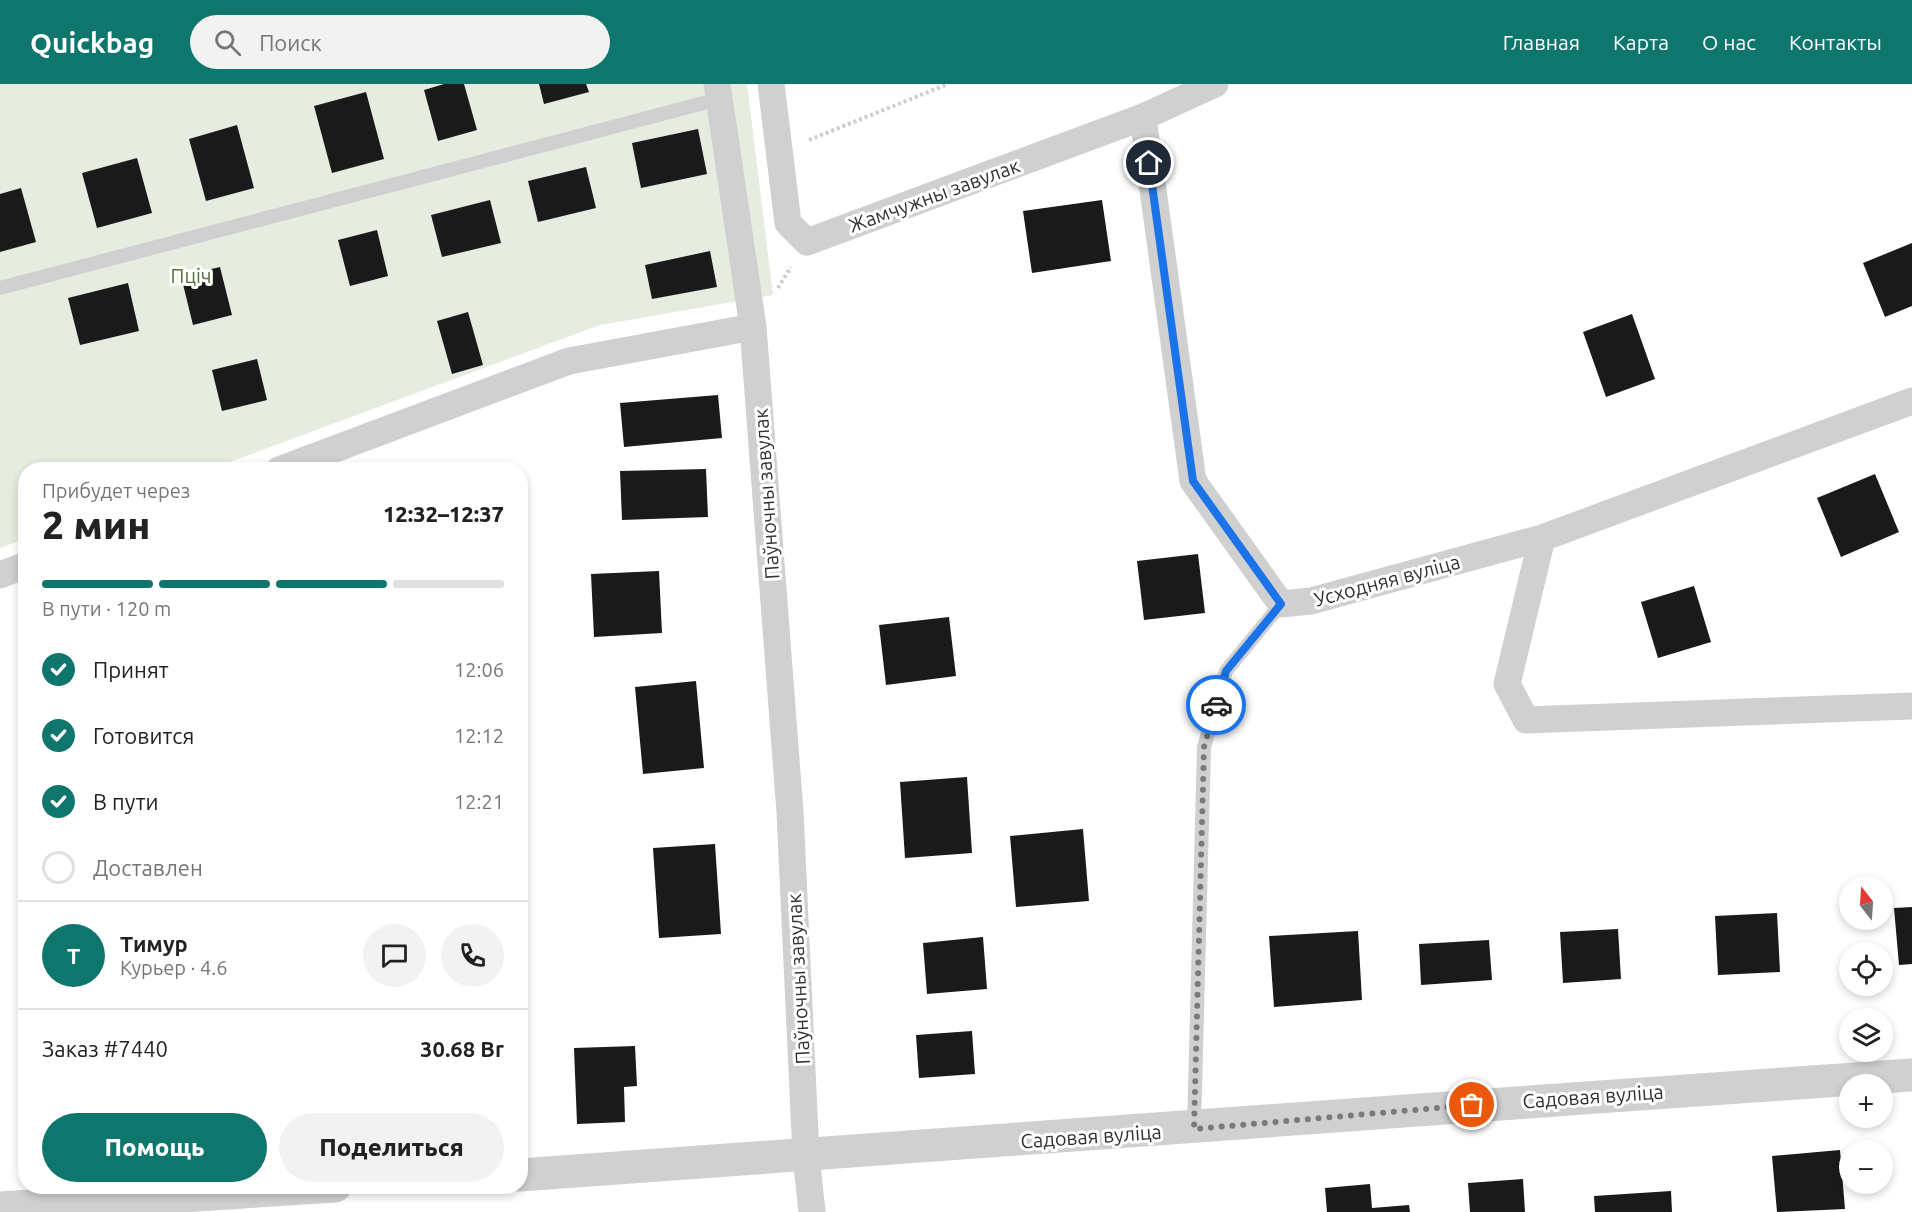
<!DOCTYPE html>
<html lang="ru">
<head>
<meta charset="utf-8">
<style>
	body { margin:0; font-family:Ubuntu,sans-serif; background:#f2f2f2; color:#222; height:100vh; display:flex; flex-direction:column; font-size:22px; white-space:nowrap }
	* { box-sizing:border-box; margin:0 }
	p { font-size:20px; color:#767676 }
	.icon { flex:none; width:33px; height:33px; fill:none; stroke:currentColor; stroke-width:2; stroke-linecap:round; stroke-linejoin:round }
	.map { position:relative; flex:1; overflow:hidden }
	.details { position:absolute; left:18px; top:378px; width:510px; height:732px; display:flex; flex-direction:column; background:#fff; border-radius:24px; box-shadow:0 3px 9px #0003 }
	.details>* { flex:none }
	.needle { width:39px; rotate:343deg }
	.buttons { position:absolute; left:1839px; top:792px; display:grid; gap:12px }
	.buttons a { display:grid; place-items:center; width:54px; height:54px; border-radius:50%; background:#fff; box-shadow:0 3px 9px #0003; font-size:30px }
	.pin { position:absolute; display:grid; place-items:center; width:51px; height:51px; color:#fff; margin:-26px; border:3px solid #fff; border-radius:50%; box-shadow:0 2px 6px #0007 }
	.courier { position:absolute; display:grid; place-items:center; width:60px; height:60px; margin:-30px; border:4px solid #1a73e8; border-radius:50%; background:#fff; color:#222; box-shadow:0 2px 8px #0007 }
	.head em { font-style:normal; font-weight:800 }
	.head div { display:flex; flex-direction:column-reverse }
	.head { display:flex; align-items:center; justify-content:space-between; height:102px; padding:0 24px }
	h1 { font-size:39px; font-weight:800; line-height:45px }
	.bar { display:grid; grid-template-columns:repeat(4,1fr); gap:9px 6px; align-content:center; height:72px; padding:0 24px }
	.bar i { height:8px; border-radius:4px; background:#e0e0e0 }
	.bar .active { background:#0f766e }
	.bar p { grid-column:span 4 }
	.line { display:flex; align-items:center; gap:15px; padding:0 24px; border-top:2px solid #e0e0e0 }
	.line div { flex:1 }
	.round { display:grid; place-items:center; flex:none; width:63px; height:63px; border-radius:32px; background:#f2f2f2 }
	ol { padding:0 24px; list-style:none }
	li { display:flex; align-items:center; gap:18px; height:66px }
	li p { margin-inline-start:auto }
	li .icon { padding:6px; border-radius:50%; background:#0f766e; color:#fff; stroke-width:4 }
	li:last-child { color:#767676 }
	li i { width:33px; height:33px; border:3px solid #e0e0e0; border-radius:50% }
	.action { display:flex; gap:12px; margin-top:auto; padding:12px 24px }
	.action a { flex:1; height:69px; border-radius:36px; background:#0f766e; color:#fff; font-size:24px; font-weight:800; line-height:69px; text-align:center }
	.action a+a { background:#f2f2f2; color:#222 }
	header { display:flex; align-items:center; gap:36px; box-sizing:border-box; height:84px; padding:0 30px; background:#0f766e; color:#fff }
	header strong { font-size:28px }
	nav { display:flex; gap:33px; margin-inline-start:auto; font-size:21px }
	.search { width:420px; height:54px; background:#f2f2f2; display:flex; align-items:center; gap:15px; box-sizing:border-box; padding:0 21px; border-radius:33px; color:#767676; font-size:22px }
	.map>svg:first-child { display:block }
</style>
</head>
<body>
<header>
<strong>Quickbag</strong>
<div class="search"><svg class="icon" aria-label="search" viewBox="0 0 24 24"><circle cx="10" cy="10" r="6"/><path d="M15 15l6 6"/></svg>Поиск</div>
<nav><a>Главная</a><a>Карта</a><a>О нас</a><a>Контакты</a></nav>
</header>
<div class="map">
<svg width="1912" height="1128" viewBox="0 0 1912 1128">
	<rect width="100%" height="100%" fill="#fff"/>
	<path fill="#e6ecdf" d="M0,0H747L773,211L600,241L211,385L26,386L25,455L0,464Z"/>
	<path fill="#1a1a1a" d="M444,0H464L477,46L438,57L424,6Z
		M539,0H586L589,8L544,20Z
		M366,8L384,75L332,89L314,22Z
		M237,41L254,104L206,117L189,55Z
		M698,45L707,90L641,104L632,59Z
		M137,74L152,129L97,144L82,89Z
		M586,83L596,124L538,138L528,97Z
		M21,104L36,158L0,168V110Z
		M490,116L501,159L442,173L431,131Z
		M1102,116L1111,177L1032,189L1023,127Z
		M377,146L388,192L350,202L338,156Z
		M1912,159V222L1885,233L1863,179Z
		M710,167L717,203L652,215L645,181Z
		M220,183L232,231L193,241L181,192Z
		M128,199L139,247L80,261L68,214Z
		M468,228L483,281L452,290L437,237Z
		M1632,230L1655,295L1606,313L1583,248Z
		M257,275L267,316L222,327L212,286Z
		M718,311L722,354L624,363L620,319Z
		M706,385L708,433L622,436L620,387Z
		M1875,390L1899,448L1841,473L1817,414Z
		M1198,470L1205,529L1144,536L1137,477Z
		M659,487L662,549L594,553L591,490Z
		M1694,502L1711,558L1658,574L1641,518Z
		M949,533L956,592L886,601L879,541Z
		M696,597L704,684L643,690L635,603Z
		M967,693L972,769L905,774L900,698Z
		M1083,745L1089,817L1016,823L1010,752Z
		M715,760L721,850L659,854L653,764Z
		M1912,823V880L1899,881L1894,824Z
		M1777,829L1780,888L1718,891L1715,832Z
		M1618,845L1621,895L1563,899L1560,848Z
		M1358,847L1362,916L1274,923L1269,852Z
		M983,853L987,905L927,910L923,859Z
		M1489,856L1492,896L1421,901L1419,860Z
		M972,947L975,990L919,994L916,951Z
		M635,962L637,1002L624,1003L625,1038L577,1040L574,964Z
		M1840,1066L1845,1125L1777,1128L1772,1072Z
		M1523,1095L1525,1128H1470L1468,1099Z
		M1370,1100L1372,1124L1409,1121L1410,1128H1327L1325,1104Z
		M1671,1107L1672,1128H1595L1594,1112Z"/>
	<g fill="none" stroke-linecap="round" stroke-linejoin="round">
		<path stroke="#cdcdcd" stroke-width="4" stroke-dasharray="3 3" stroke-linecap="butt" d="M809,56L948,0
			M778,204L791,183"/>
		<path stroke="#d0d0d0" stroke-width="14" d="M0,204L719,15
			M1194,1043L1204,663L1226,587L1281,520"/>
		<path stroke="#d0d0d0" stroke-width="27" d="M717,0L753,243L790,728L806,1072L812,1128
			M771,0L788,139L807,158L1143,33L1215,0
			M1143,33L1193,397L1281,520L1311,517L1542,454L1912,317
			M279,386L569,277L753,243
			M1542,454L1507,600L1526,636L1912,622
			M0,491L26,481"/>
		<path stroke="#d0d0d0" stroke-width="33" d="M520,1091C985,1061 1448,1022 1912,991
			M0,1124L335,1102"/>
	</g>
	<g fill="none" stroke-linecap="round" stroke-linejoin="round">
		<path stroke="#7a7a7a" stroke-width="6" stroke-dasharray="0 10.8" d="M1216,621L1204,663L1194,1045L1472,1021"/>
		<path stroke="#1a73e8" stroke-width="8" d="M1149,79L1193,397L1281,520L1226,587L1216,621"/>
	</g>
	<g text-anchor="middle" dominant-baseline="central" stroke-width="6" stroke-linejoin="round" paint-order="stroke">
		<g font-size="20" fill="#333" stroke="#fff">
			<text transform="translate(934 111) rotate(-20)">Жамчужны завулак</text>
			<text transform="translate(766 410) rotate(-94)">Паўночны завулак</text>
			<text transform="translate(1387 496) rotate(-15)">Усходняя вуліца</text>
			<text transform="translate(798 895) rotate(-93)">Паўночны завулак</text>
			<text transform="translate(1593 1012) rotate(-4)">Садовая вуліца</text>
			<text transform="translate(1091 1052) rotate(-4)">Садовая вуліца</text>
		</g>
		<g font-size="20" fill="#56703f" stroke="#fff">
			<text x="191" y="191">Пціч</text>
		</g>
	</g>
</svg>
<div class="buttons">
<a><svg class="needle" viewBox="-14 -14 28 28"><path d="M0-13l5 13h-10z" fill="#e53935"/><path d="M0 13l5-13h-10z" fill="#767676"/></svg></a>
<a><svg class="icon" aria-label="locate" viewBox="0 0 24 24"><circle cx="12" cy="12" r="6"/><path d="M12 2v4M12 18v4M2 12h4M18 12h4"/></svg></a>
<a><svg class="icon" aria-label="layers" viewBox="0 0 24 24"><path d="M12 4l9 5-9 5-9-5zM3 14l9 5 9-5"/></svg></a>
<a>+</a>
<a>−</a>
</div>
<div class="pin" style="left:1472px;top:1021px;background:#ea580c"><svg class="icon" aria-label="bag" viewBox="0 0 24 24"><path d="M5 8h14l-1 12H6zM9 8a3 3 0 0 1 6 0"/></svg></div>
<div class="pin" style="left:1149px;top:79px;background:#1f2937"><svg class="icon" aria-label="home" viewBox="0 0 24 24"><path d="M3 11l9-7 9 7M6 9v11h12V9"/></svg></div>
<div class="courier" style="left:1216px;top:621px"><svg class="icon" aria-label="car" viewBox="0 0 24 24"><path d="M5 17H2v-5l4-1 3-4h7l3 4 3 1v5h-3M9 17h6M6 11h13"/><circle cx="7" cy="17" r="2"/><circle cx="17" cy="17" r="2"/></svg></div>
<section class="details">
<div class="head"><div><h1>2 мин</h1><p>Прибудет через</p></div><em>12:32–12:37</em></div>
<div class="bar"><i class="active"></i><i class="active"></i><i class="active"></i><i></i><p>В пути · 120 m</p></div>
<ol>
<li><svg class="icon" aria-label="check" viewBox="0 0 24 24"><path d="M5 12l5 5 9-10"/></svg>Принят<p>12:06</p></li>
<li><svg class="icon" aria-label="check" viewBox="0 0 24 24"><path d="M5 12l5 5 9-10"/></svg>Готовится<p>12:12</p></li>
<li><svg class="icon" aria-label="check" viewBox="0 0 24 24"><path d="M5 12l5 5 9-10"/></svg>В пути<p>12:21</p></li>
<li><i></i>Доставлен</li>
</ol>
<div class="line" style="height:108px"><b class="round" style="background:#0f766e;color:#fff">Т</b><div><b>Тимур</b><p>Курьер · 4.6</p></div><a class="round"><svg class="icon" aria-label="chat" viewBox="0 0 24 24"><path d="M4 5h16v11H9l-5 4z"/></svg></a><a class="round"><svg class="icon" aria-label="phone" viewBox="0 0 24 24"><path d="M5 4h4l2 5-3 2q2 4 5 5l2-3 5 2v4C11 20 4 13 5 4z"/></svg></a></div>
<div class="line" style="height:78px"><div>Заказ #7440</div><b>30.68 Br</b></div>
<div class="action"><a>Помощь</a><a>Поделиться</a></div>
</section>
</div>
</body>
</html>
